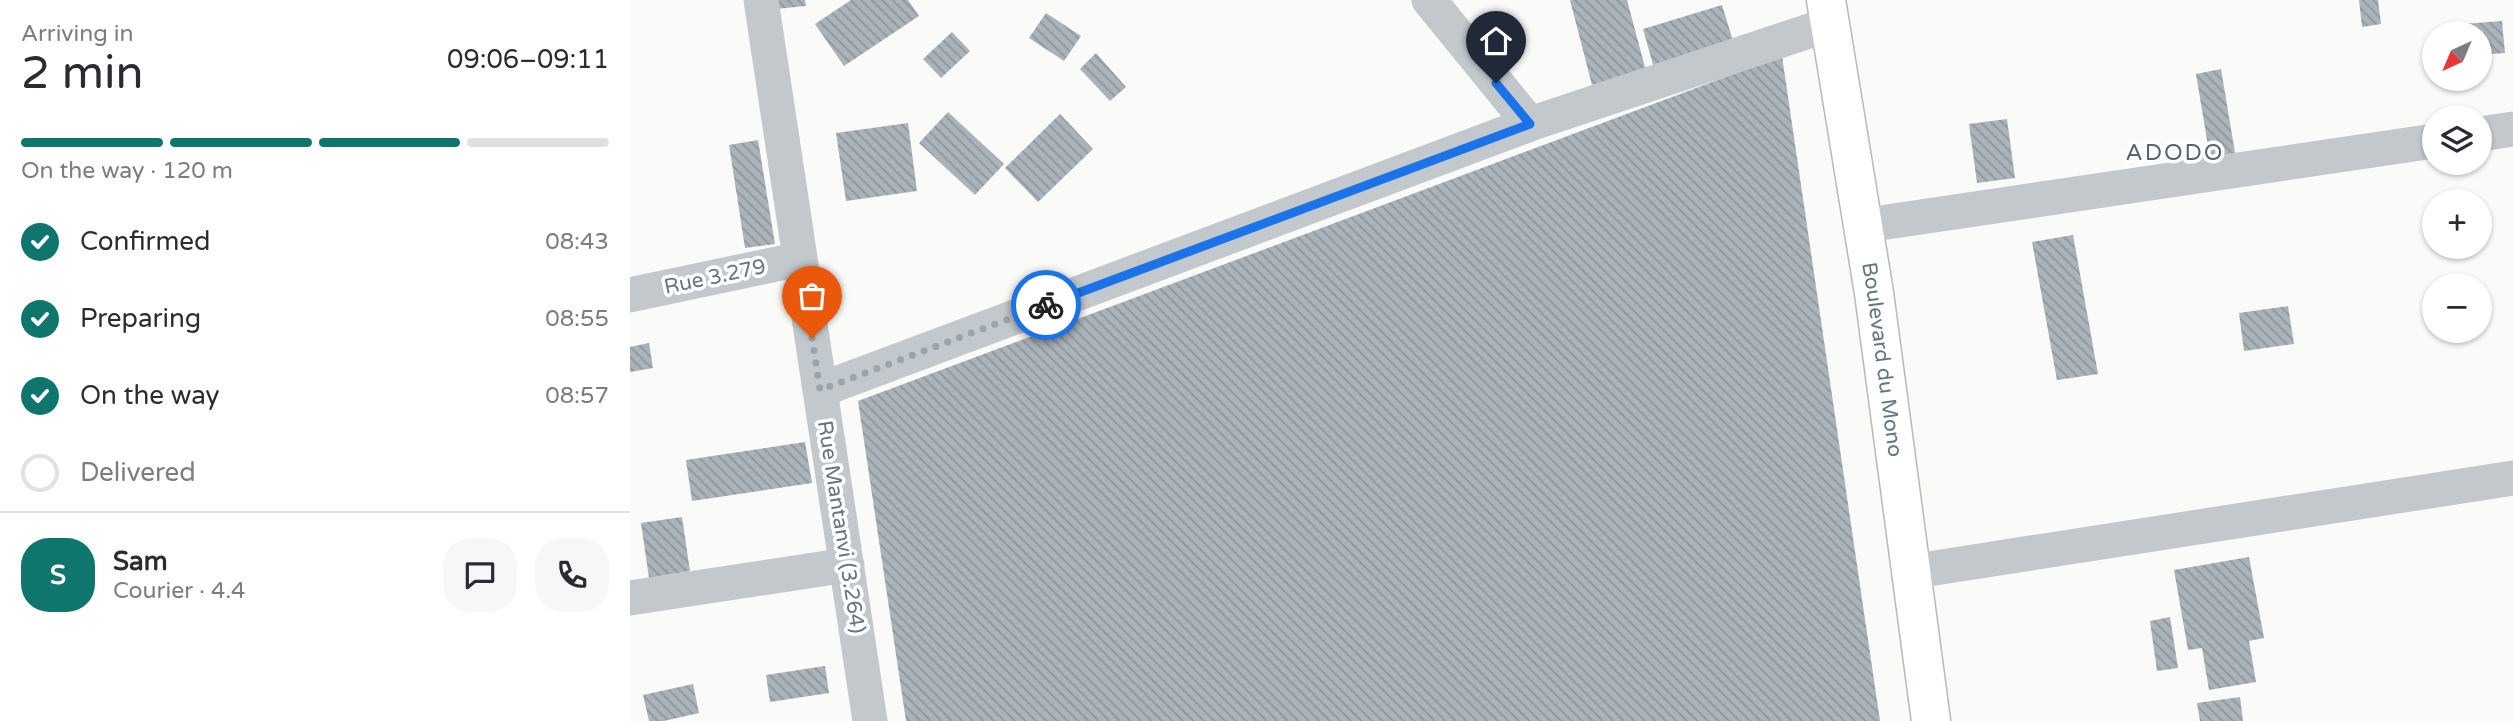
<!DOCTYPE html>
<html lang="en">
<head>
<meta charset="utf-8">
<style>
	body { margin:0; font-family:"Varela Round",sans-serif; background:#f7f7f7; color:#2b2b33; height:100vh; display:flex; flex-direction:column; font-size:26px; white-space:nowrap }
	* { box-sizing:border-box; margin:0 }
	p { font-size:23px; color:#7c7c81 }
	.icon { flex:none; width:38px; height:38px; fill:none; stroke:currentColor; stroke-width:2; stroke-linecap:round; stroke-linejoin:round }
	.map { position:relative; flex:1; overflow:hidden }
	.drawer { display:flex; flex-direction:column; background:#fff; width:630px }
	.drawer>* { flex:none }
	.needle { width:46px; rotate:224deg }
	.tools { position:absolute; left:1792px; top:21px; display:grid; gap:14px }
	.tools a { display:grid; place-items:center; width:70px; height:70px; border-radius:50%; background:#fff; box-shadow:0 2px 5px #0004; font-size:35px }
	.pin { position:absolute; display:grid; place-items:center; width:60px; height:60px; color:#fff; margin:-72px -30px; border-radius:50% 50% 50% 0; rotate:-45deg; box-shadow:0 0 7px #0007 }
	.pin .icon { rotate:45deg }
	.courier { position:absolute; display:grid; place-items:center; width:70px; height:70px; margin:-35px; border:5px solid #1a73e8; border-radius:50%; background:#fff; color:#222; box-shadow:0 2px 9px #0007 }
	.headline em { font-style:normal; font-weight:600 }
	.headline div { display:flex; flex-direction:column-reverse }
	.headline { display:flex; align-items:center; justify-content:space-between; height:119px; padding:0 21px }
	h1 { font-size:46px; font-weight:600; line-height:52px }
	.bar { display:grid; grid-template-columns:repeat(4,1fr); gap:10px 7px; align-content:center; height:84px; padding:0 21px }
	.bar i { height:9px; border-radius:5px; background:#e1e1e2 }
	.bar .selected { background:#0f766e }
	.bar p { grid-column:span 4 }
	.line { display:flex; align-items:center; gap:18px; padding:0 21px; border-top:2px solid #e1e1e2 }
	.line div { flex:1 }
	.round { display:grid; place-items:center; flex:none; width:74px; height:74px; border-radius:28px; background:#f7f7f7 }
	ol { padding:0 21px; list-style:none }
	li { display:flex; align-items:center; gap:21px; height:77px }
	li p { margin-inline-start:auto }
	li .icon { padding:7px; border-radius:50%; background:#0f766e; color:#fff; stroke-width:4 }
	li:last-child { color:#7c7c81 }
	li i { width:38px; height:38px; border:4px solid #e1e1e2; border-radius:50% }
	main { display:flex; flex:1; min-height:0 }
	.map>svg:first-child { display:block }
</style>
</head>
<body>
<main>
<section class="drawer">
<div class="headline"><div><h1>2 min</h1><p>Arriving in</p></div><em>09:06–09:11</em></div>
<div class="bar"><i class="selected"></i><i class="selected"></i><i class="selected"></i><i></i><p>On the way · 120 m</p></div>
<ol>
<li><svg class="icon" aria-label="check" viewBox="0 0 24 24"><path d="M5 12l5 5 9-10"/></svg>Confirmed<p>08:43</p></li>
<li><svg class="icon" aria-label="check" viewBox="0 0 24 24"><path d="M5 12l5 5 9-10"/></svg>Preparing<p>08:55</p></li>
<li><svg class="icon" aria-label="check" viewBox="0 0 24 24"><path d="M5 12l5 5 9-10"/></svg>On the way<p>08:57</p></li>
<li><i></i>Delivered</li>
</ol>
<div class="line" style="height:126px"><b class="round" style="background:#0f766e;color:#fff">S</b><div><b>Sam</b><p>Courier · 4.4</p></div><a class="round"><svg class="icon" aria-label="chat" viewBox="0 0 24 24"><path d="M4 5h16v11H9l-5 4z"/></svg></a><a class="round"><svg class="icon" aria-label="phone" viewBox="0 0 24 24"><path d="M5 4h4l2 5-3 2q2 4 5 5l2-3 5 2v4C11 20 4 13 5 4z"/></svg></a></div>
</section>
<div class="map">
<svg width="1883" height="721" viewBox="0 0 1883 721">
	<defs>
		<pattern id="building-back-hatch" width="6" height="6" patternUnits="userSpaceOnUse" patternTransform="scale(1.75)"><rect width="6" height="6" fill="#aab3b9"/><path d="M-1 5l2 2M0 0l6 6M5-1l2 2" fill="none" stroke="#8e969c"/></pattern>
	</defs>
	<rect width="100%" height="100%" fill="#fafaf8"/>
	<path fill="url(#building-back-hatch)" d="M145,0H175L176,6L146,9Z
		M221,0H278L289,16L214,66L185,24Z
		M940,0H997L1016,71L962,85Z
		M1729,0H1748L1751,24L1732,27Z
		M1092,5L1104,44L1024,68L1013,29Z
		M416,13L451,36L434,61L399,38Z
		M1872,21L1875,53L1850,55V33H1834L1833,24Z
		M322,32L340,51L311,78L293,59Z
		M466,53L496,87L480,101L450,69Z
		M1152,56L1250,721H276L228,401Z
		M1591,69L1606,159L1581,164L1566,74Z
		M318,112L374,164L345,195L289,143Z
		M430,114L463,149L408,202L375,168Z
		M1377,119L1385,178L1347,183L1339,124Z
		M278,123L287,191L216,201L206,133Z
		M128,140L145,244L115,248L99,145Z
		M1443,235L1468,374L1427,380L1402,242Z
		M1658,306L1664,344L1614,351L1609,313Z
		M19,343L23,368L0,372V347Z
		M175,442L182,483L62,501L56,460Z
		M52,517L60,571L19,578L11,523Z
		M1619,557L1634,638L1619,641L1626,682L1579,690L1572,648L1558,650L1544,570Z
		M1540,617L1548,668L1527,671L1520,621Z
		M195,666L199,693L140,702L136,675Z
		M63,684L69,713L34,721H19L13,695Z
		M1610,697L1613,721H1570L1567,703Z"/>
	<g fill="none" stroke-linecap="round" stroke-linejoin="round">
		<g stroke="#b5babe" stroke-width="41">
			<g id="primary">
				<path id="s1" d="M1196,0L1244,293L1301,721"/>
			</g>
		</g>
		<path stroke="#c3c8cc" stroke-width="35" d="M131,0L240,721
			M799,0L900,124
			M1850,134L1883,129
			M1257,222L1804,141
			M0,295L170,259
			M190,390L900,124L1200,24
			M1305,568L1883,478
			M0,598L217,565"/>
		<use href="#primary" stroke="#fff" stroke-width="38"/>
	</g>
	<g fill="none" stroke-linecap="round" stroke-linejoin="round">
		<path stroke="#99a4ac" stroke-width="7" stroke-dasharray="0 12.6" d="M182,338L190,390L416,305"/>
		<path stroke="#1a73e8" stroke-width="9" d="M416,305L900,124L866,83"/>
	</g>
	<g text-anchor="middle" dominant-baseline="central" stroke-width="7" stroke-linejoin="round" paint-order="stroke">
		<g font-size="21" fill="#657683" stroke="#fff">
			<text transform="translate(85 277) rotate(-12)">Rue 3.279</text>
			<text stroke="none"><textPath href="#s1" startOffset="364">Boulevard du Mono</textPath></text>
			<text transform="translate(211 527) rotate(81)">Rue Mantanvi (3.264)</text>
		</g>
		<g font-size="23" letter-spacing="2" fill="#57646e" stroke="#fff">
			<text x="1545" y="153">ADODO</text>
		</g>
	</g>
</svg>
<div class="tools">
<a><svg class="needle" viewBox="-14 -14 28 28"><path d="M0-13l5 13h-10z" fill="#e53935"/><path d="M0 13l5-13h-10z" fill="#7c7c81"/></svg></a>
<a><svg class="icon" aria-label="layers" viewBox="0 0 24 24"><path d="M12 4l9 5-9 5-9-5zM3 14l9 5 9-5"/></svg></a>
<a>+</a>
<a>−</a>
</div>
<div class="pin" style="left:182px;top:338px;background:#ea580c"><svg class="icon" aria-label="bag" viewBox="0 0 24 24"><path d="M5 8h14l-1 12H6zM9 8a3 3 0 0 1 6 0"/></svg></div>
<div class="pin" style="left:866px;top:83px;background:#1f2937"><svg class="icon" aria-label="home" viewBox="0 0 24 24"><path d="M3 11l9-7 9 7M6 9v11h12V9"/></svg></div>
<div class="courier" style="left:416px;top:305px"><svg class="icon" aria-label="bike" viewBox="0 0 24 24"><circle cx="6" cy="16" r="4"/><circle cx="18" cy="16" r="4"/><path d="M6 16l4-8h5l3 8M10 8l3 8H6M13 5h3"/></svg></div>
</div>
</main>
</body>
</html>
